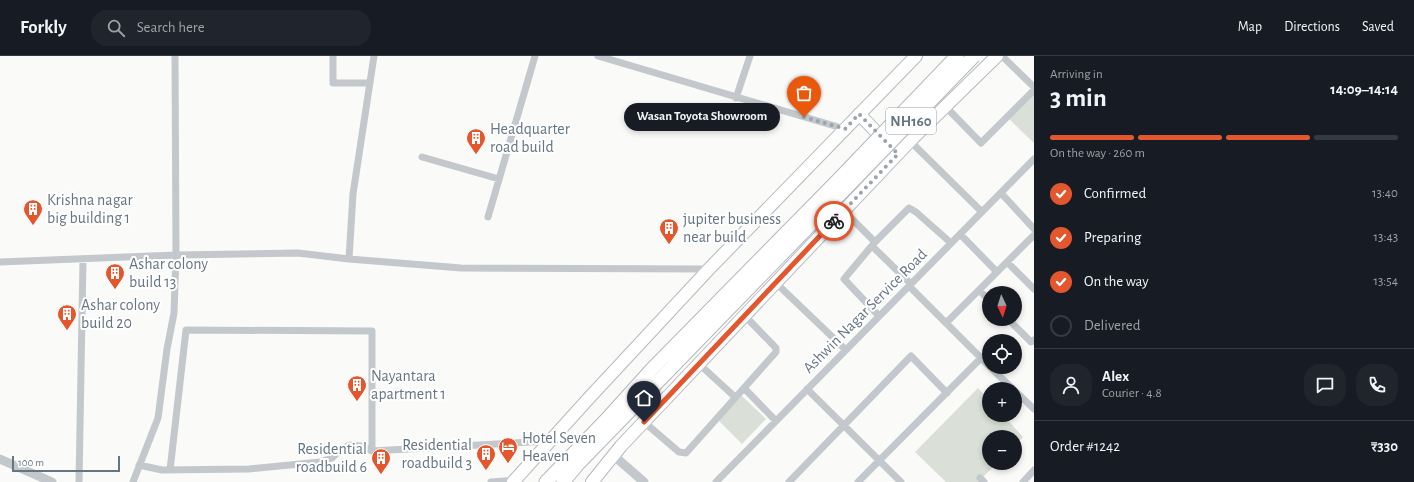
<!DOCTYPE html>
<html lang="en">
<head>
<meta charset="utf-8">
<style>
	body { margin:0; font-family:"Alegreya Sans",sans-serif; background:#20242c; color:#f1f3f6; height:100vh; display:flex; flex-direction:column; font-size:15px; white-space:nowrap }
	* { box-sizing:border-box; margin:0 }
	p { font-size:13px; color:#9ea1a6 }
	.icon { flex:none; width:22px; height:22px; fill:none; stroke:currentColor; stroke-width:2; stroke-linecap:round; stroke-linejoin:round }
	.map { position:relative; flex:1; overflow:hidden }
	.sheet { display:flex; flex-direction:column; background:#171b24; width:380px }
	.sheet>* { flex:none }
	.needle { width:26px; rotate:176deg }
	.tools { position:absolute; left:982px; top:230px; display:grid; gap:8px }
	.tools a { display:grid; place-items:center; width:40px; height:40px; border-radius:50%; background:#171b24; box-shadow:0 2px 6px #0003; font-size:20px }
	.scale { position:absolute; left:12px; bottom:10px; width:108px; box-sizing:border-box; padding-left:4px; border:2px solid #657683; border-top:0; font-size:11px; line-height:14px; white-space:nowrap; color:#657683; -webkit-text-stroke:3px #fff; paint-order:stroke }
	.pin { position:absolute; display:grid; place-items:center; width:34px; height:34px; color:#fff; margin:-41px -17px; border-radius:50% 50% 50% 0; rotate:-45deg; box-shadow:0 0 4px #0007 }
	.pin .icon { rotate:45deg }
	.courier { position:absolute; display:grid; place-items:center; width:40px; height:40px; margin:-20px; border:3px solid #e4572e; border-radius:50%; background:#fff; color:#222; box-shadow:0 1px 5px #0007 }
	.bubble { position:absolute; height:28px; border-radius:14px; background:#171b24; box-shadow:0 2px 6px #0003; font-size:13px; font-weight:700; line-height:28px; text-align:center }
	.headline em { font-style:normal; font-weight:700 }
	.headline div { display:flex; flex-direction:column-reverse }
	.headline { display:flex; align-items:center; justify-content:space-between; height:68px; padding:0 16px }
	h1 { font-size:26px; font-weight:700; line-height:30px }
	.bar { display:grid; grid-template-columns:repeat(4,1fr); gap:6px 4px; align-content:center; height:48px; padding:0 16px }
	.bar i { height:5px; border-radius:3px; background:#363941 }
	.bar .on { background:#e4572e }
	.bar p { grid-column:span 4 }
	.line { display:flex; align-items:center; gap:10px; padding:0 16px; border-top:1px solid #363941 }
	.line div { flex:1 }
	.round { display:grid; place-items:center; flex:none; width:42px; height:42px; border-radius:16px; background:#20242c }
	ol { padding:0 16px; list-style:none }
	li { display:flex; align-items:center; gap:12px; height:44px }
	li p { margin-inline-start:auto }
	li .icon { padding:4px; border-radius:50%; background:#e4572e; color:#fff; stroke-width:4 }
	li:last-child { color:#9ea1a6 }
	li i { width:22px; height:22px; border:2px solid #363941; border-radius:50% }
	header { display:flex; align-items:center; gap:24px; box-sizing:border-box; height:56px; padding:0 20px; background:#171b24; border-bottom:1px solid #363941 }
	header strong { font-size:19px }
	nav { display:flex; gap:22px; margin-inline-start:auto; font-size:14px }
	.search { width:280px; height:36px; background:#20242c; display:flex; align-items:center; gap:10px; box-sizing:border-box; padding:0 14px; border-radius:16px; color:#9ea1a6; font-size:15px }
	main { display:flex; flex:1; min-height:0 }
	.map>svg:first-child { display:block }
</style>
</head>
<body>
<header>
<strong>Forkly</strong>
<div class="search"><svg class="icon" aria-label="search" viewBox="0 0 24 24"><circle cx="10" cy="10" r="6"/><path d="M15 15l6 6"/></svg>Search here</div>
<nav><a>Map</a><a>Directions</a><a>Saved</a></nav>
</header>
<main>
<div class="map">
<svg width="1034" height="426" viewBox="0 0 1034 426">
	<rect width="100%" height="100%" fill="#fafaf8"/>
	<path fill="#dadfd7" d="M1034,36V87L1008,62Z
		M978,332L986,341L989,339V359H1003L1023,381L1015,389V381H989V407H997L982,422L985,426H946L915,396Z
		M741,339L766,363L742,388L717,363Z"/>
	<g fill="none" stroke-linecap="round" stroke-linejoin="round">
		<g stroke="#b5babe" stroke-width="14">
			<path id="primary" d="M859,58L887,87
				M513,426L589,342L709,213L916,0
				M592,426L621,390L910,85L997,0"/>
		</g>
		<g stroke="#b4b9bd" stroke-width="15">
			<path id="motorway" d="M546,426L605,365L652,313L840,122
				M563,426L578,408L849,129"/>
		</g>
		<path stroke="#c3c8cc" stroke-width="7" d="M333,0V27H370
			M598,0L845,73
			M1002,0L1034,31
			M736,42L750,0
			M945,50L981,87L1034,34
			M910,85L982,156
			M422,101L499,123
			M1001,137L1034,173
			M844,155L875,186
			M488,161L535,0
			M960,178L997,216
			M872,190L911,228
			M349,203L353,138L374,0
			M0,206L176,199L298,197L349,203L461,212L709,213
			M1007,206L1034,233
			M776,227L846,294
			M909,230L981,302
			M979,234L989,244
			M879,260L844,223L875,186L909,152L916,156L951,187
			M1008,263L1031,286L1034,284
			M946,267L1033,180L1034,181
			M699,308L735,341
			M990,311L1013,333
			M744,332L776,365
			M807,333L901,426
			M1015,335L1034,353
			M644,366L679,396L686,397L776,296V292L745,260
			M139,409L162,414L249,413L320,406L332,402L341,393L350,389L361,390L372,395L549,385
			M170,414L186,274L372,275V395
			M980,422L984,426
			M79,426L83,203
			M133,426L158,362L167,293L174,257L176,199L175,0
			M491,426L515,424
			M716,426L1034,103
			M789,426L911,300L947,337
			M858,426L981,302L989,310
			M1023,426L1034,414"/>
		<path stroke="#c3c8cc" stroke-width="9" d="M613,399L644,426
			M0,403L52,426"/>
		<use href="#primary" stroke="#fff" stroke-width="12"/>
		<use href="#motorway" stroke="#fff" stroke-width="13"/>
		<g stroke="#b4b9bd" stroke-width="15" stroke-linecap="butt">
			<path id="motorway-bridge" d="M840,122L957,0
				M849,129L974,0"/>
		</g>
		<use href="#motorway-bridge" stroke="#fff" stroke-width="13"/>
	</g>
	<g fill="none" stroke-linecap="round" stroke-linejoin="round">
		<path stroke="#99a4ac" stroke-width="4" stroke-dasharray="0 7.2" d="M804,61L845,73L859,58L898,98L834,165"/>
		<path stroke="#e4572e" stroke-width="5" d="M644,366L834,165"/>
	</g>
	<defs>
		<g id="building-pin" transform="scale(1)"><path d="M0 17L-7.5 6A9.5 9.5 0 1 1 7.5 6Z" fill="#e4572e" stroke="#fff"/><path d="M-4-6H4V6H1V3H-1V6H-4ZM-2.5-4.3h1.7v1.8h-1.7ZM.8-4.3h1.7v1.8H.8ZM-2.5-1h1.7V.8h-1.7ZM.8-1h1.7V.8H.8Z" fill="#fff"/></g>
		<g id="hotel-pin" transform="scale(1)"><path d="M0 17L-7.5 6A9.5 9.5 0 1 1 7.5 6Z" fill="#e4572e" stroke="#fff"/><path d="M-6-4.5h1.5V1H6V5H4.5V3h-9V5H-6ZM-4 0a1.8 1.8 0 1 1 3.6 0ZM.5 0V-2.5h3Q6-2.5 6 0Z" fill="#fff"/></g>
	</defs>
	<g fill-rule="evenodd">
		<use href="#building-pin" x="476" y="82"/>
		<use href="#building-pin" x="33" y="153"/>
		<use href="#building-pin" x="669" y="172"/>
		<use href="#building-pin" x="115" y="217"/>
		<use href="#building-pin" x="67" y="258"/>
		<use href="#building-pin" x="357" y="329"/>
		<use href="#hotel-pin" x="508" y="391"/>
		<use href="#building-pin" x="486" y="398"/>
		<use href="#building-pin" x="381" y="402"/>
	</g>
	<g text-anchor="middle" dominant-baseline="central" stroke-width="4" stroke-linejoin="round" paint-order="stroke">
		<rect fill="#fff" stroke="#939fa8" stroke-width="1" x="886" y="52" width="50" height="26" rx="3"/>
		<g font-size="15" font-weight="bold" fill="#657683">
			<text x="911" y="65">NH160</text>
		</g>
		<g font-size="16" fill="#657683" stroke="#fff" text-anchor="start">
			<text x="490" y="73">Headquarter<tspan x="490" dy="18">road build</tspan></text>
			<text x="47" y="144">Krishna nagar<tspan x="47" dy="18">big building 1</tspan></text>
			<text x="683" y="163">jupiter business<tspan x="683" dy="18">near build</tspan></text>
			<text x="129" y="208">Ashar colony<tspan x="129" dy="18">build 13</tspan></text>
			<text x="81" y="249">Ashar colony<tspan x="81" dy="18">build 20</tspan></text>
			<text x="371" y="320">Nayantara<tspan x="371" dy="18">apartment 1</tspan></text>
			<text x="522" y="382">Hotel Seven<tspan x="522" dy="18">Heaven</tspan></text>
			<text x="472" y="389" text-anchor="end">Residential<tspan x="472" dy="18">roadbuild 3</tspan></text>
			<text x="367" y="393" text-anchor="end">Residential<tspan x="367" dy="18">roadbuild 6</tspan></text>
		</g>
		<g font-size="16" fill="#657683" stroke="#fff">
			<text transform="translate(865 255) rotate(-45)">Ashwin Nagar Service Road</text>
		</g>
	</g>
</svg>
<div class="tools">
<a><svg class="needle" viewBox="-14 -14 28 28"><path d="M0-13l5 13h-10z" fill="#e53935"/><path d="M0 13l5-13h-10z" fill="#9ea1a6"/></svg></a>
<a><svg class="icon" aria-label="locate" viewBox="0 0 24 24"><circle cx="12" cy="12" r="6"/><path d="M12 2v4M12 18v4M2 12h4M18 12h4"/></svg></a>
<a>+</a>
<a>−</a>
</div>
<div class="scale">100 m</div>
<div class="pin" style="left:804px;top:61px;background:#ea580c"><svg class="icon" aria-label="bag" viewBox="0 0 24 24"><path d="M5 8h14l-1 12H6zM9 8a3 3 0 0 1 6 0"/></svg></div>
<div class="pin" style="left:644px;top:366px;background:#1f2937"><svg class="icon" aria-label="home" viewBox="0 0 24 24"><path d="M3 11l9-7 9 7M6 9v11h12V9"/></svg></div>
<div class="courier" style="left:834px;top:165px"><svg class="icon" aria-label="bike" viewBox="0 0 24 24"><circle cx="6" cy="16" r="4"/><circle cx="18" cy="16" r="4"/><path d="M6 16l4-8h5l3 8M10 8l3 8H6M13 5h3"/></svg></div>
<div class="bubble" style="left:624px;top:47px;width:156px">Wasan Toyota Showroom</div>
</div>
<section class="sheet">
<div class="headline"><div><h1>3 min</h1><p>Arriving in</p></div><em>14:09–14:14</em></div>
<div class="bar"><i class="on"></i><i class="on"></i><i class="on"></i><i></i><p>On the way · 260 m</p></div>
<ol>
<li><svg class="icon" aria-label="check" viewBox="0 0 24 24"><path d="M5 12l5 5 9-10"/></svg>Confirmed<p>13:40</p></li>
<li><svg class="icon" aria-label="check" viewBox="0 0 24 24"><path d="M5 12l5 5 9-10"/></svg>Preparing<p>13:43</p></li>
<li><svg class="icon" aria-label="check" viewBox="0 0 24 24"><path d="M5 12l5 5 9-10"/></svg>On the way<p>13:54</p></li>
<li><i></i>Delivered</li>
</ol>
<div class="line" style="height:72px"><a class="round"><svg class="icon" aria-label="person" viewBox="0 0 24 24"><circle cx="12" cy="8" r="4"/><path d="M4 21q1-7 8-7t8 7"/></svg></a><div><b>Alex</b><p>Courier · 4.8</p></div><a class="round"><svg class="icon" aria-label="chat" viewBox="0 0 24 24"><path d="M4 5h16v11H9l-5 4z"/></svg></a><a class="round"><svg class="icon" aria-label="phone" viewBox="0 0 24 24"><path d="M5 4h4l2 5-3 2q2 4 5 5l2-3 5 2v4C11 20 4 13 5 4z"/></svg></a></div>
<div class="line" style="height:52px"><div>Order #1242</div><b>₹330</b></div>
</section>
</main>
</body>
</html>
